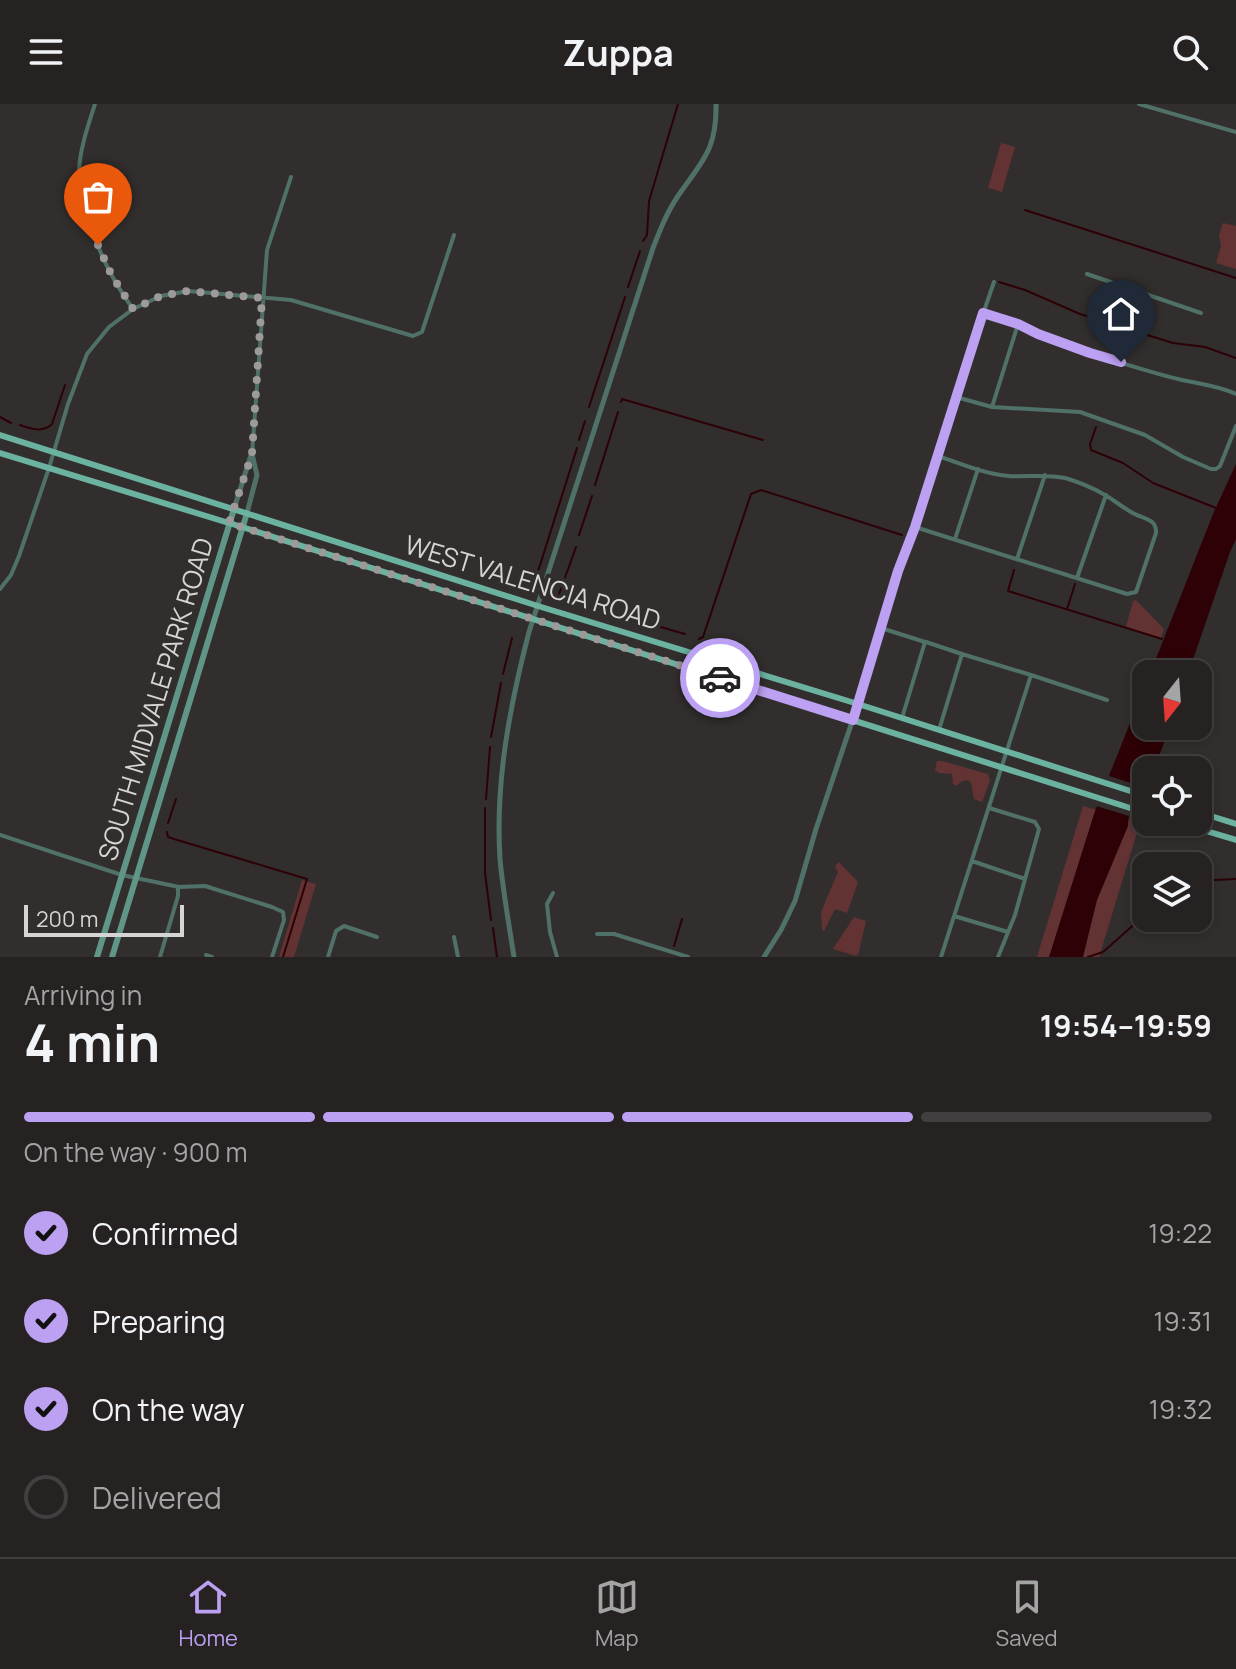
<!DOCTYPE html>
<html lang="en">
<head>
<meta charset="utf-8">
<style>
	body { margin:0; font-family:Manrope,sans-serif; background:#2e2a2a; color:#f1f3f6; height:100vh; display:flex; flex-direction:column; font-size:30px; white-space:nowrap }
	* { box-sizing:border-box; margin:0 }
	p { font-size:26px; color:#a4a4a5 }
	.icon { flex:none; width:44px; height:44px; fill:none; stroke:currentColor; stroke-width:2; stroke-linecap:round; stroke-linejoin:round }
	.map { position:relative; height:853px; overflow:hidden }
	.sheet { display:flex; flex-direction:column; background:#262222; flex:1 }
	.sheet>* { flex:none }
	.needle { width:52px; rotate:197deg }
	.fabs { position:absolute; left:1132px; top:556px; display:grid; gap:16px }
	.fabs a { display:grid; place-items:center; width:80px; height:80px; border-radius:16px; background:#262222; box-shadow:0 4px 12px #0003,0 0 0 2px #423f40; font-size:40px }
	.scale { position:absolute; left:24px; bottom:20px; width:160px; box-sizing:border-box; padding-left:8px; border:4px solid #d7d4d4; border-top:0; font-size:22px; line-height:28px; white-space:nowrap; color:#d7d4d4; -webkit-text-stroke:6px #322e2e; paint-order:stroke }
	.pin { position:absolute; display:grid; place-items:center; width:68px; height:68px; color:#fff; margin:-82px -34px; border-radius:50% 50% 50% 0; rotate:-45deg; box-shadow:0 0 8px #0007 }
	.pin .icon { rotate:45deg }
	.courier { position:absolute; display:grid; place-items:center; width:80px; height:80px; margin:-40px; border:6px solid #bca0f2; border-radius:50%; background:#fff; color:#222; box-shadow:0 2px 10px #0007 }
	.overview em { font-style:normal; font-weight:700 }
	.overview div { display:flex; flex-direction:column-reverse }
	.overview { display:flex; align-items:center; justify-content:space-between; height:136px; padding:0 24px }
	h1 { font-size:52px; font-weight:700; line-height:60px }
	.bar { display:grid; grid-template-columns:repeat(4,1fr); gap:12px 8px; align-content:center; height:96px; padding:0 24px }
	.bar i { height:10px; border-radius:6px; background:#423f40 }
	.bar .active { background:#bca0f2 }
	.bar p { grid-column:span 4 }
	ol { padding:0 24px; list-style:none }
	li { display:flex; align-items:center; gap:24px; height:88px }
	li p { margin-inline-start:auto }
	li .icon { padding:8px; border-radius:50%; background:#bca0f2; color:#111; stroke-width:4 }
	li:last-child { color:#a4a4a5 }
	li i { width:44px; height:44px; border:4px solid #423f40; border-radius:50% }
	header { display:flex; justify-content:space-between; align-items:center; height:104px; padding:0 24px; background:#262222; font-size:36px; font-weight:700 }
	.tab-bar { display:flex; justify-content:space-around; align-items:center; height:112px; border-top:2px solid #423f40; background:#262222; font-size:22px; color:#a4a4a5 }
	.tab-bar a { display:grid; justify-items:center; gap:4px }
	.tab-bar .active { color:#bca0f2 }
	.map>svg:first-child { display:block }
</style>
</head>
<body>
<header><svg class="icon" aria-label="menu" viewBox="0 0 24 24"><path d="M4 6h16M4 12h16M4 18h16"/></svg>Zuppa<svg class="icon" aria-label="search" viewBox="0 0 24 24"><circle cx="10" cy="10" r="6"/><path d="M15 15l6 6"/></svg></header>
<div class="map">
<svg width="1236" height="853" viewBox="0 0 1236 853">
	<rect width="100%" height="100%" fill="#322e2e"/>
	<path fill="#633333" d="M1001,39L1015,43L1002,88L988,84Z
		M1223,119L1236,122V165L1216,159L1221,142L1219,131Z
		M1136,496L1164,525L1161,534L1126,523L1133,497Z
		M937,657H942L988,670L990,677L982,698L974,695L971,679L968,676L962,677L956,682L953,680L952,670L939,669L935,666Z
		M1083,702L1140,719L1099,853H1037Z
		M839,758L858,778L847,809L835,805L824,827L822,826L821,808L838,768L835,762Z
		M302,776L316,780L294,853H279Z
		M854,813L866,817L858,851L856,852L833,845Z"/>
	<path fill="#2d0105" d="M1236,360V435L1230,448L1188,570H1150L1213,410Z
		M1146,579V622H1170L1154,666H1146C1146,675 1142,676 1139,684C1134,696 1128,708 1128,722L1097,796L1083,853H1049L1095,707Z"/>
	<path fill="#322e2e" d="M1106,671L1140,682L1129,712L1096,702Z"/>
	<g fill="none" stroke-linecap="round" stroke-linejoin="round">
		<path stroke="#2d0105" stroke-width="2" d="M1025,106L1236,174
			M643,137L647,131L649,97L678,0
			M999,178L1025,186L1080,210L1173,239L1205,243L1236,254
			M628,183L640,147
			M621,298L622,295L763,336
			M589,303L625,193
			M0,313L11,319
			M20,321C31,325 43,329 52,320L65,281
			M1096,323L1090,340L1091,346L1123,359L1153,379L1216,404
			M579,336L585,317
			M595,381L618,308
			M579,431L592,392
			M1014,466L1008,487L1162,535
			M535,486V477L577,344
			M559,492L607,508
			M557,496L576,443
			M1067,505L1075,480
			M619,511L685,530
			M699,535L703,533L751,390L761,386L902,431
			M503,570L512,534
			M491,633L501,579
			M486,695L490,643
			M485,704V769L491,816
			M168,719L176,695
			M167,728L168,733L174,735L307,775L283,853
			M1198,782L1214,776L1236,775
			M493,824L497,853
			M674,842L682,815
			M1088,853L1103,848L1146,810"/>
		<path stroke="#507168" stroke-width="4" d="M95,0C88,22 80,44 79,67C78,75 81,84 83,92C91,132 109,172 133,205
			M1139,0L1236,28
			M1087,170L1201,209
			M983,209C1020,220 1055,238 1093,250C1122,259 1152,269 1182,276C1201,280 1219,282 1236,290
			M1121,258L1142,188
			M956,293L992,303L1080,308L1145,331L1183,353L1211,365H1216L1220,362L1236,322
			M992,303L1018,220
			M252,350L267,146L291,73
			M915,423L1127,490L1136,488L1156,429C1157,414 1142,415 1131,408C1122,403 1114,396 1105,391C1093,384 1079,378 1065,374C1047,370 1028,373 1009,372C985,370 961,360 938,352
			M955,435L978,365
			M1017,455L1045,371
			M1077,474L1106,391
			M0,485L11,471L19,452L49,364L68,300L87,250L109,223L133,205L161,192L188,187L291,196L413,232L422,228L454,131
			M881,524L925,538L902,614
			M926,538L962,550L939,626
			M1031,571L1107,596
			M858,600L898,467L915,423L974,236L994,178
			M989,704L1035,718L1039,725L1015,811L998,853
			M0,731L122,771L179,783L205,782L272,803L283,808L284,816L272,853
			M972,757L1025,775
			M553,789L547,800L550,828L557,853
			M954,812L1008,828
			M597,830H614L688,853
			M454,833L458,853
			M206,851L212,853
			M160,853L178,792V783
			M328,853L336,827L344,822L377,833
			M941,853L1031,571L962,550"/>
		<path stroke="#507168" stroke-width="5" d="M234,405L251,351
			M247,409L257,371L252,350
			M514,853C509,820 503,788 500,755C495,678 510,601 529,528L653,144C660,126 667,108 678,92C702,57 717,46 716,0
			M764,853L781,826L795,797L816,725L858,600"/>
		<path stroke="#609687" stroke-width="6" d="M97,853L234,405
			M112,853L247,409"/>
		<path stroke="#6bb2a0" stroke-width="6" d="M0,331L538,502L858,600L1146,692
			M0,349L242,423L1146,709
			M1198,708L1236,720
			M1176,718L1236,736"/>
	</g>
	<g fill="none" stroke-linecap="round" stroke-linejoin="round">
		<path stroke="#9d9a9a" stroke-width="8" stroke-dasharray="0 14.4" d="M98,141L111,170L133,205L161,192L188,187L262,194L252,350L229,419L720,574"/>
		<path stroke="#bca0f2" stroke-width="10" d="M720,574L853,616L898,467L915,423L983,209L1018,220L1038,230L1090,249L1121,258"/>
	</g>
	<g text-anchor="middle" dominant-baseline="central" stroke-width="8" stroke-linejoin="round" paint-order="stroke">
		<g font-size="26" fill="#d7d4d4" stroke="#322e2e">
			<text transform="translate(533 478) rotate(17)">WEST VALENCIA ROAD</text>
			<text transform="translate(155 595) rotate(-73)">SOUTH MIDVALE PARK ROAD</text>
		</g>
	</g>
</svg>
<div class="fabs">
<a><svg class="needle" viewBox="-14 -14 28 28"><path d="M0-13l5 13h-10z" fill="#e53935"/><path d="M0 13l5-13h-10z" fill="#a4a4a5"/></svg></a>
<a><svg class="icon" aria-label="locate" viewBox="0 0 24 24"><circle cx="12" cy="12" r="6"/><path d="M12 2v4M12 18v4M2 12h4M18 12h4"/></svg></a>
<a><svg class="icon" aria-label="layers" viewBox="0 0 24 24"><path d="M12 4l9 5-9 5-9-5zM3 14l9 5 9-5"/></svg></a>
</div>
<div class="scale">200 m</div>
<div class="pin" style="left:98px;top:141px;background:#ea580c"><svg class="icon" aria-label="bag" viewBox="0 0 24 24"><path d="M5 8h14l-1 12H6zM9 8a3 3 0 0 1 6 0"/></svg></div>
<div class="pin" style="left:1121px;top:258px;background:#1f2937"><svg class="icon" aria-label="home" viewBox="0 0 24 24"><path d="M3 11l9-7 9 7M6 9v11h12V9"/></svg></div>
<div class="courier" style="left:720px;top:574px"><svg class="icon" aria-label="car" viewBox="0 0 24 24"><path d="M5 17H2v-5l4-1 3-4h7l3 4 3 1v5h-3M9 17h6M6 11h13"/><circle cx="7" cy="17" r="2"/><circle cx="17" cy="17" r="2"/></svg></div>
</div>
<section class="sheet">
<div class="overview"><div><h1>4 min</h1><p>Arriving in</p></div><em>19:54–19:59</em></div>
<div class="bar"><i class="active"></i><i class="active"></i><i class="active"></i><i></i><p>On the way · 900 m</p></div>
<ol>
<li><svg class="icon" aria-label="check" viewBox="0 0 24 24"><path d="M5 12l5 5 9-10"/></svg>Confirmed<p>19:22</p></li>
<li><svg class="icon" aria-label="check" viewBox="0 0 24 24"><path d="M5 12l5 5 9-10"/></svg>Preparing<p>19:31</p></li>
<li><svg class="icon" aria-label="check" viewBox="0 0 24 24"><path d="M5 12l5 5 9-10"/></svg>On the way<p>19:32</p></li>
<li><i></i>Delivered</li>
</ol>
</section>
<nav class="tab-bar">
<a class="active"><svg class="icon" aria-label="home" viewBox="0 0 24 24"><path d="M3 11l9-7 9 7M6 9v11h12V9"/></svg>Home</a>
<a><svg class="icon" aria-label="map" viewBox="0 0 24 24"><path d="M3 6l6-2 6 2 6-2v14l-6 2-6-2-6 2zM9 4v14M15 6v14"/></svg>Map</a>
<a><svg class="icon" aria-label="saved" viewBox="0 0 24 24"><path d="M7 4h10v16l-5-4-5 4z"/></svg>Saved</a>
</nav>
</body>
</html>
